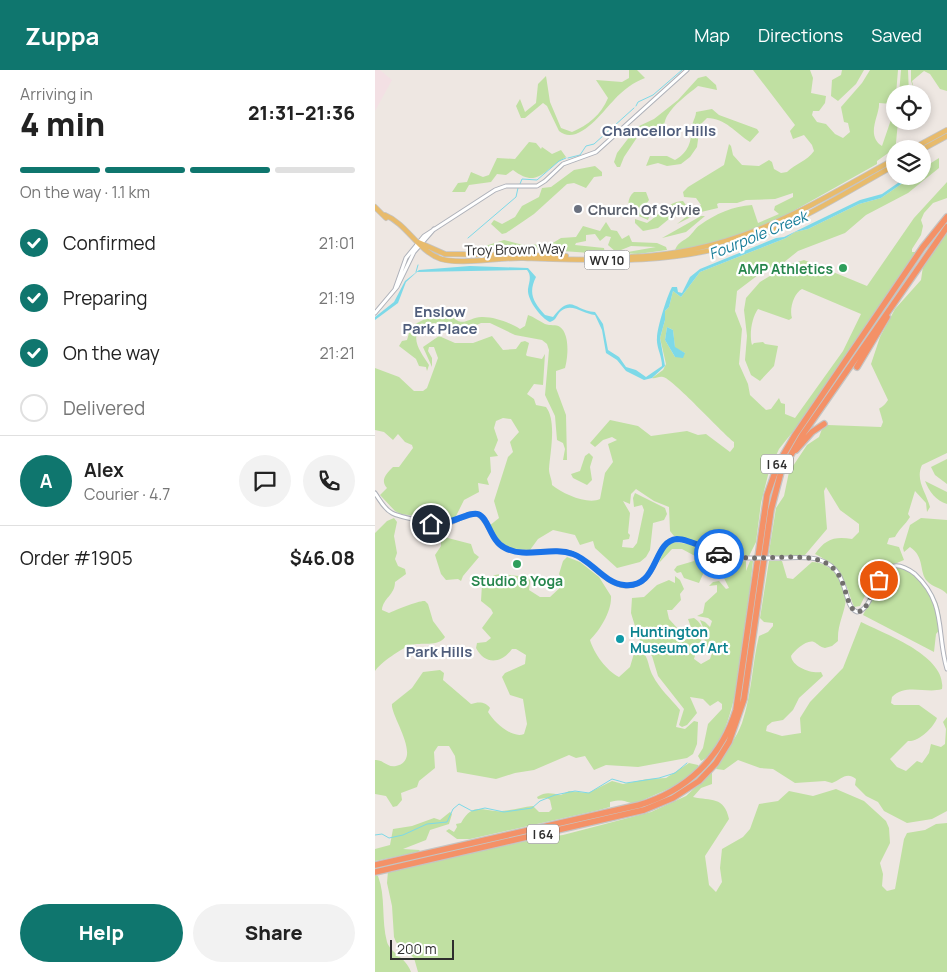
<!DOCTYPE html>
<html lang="en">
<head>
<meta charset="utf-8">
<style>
	body { margin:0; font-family:Manrope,sans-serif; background:#f2f2f2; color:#222; height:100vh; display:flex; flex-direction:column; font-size:19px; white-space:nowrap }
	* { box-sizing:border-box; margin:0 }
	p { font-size:16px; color:#767676 }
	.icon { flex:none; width:28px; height:28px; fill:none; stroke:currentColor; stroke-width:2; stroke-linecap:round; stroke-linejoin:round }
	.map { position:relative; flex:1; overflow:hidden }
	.drawer { display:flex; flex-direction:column; background:#fff; width:375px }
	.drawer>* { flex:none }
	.controls { position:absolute; left:511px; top:15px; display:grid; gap:10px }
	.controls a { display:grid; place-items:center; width:45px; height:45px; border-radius:50%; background:#fff; box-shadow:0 2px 8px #0003; font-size:25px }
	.scale { position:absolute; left:15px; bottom:12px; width:64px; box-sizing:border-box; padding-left:5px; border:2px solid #2e2e2e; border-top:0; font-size:14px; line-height:18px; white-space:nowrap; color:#2e2e2e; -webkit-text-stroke:4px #fff; paint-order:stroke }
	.pin { position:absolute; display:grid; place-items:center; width:42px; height:42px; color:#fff; margin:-21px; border:2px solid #fff; border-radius:50%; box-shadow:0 1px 5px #0007 }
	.courier { position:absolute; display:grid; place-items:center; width:50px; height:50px; margin:-25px; border:4px solid #1a73e8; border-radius:50%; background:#fff; color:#222; box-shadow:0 1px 6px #0007 }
	.overview em { font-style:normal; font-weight:800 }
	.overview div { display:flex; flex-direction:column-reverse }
	.overview { display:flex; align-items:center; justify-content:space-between; height:85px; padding:0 20px }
	h1 { font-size:32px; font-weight:800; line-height:38px }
	.bar { display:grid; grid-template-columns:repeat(4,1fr); gap:8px 5px; align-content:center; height:60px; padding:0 20px }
	.bar i { height:6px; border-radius:4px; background:#e0e0e0 }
	.bar .selected { background:#0f766e }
	.bar p { grid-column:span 4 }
	.line { display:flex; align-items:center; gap:12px; padding:0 20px; border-top:1px solid #e0e0e0 }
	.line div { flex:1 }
	.round { display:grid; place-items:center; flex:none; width:52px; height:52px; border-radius:26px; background:#f2f2f2 }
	ol { padding:0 20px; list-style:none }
	li { display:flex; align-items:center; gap:15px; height:55px }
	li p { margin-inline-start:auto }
	li .icon { padding:5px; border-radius:50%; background:#0f766e; color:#fff; stroke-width:4 }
	li:last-child { color:#767676 }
	li i { width:28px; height:28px; border:2px solid #e0e0e0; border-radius:50% }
	.action { display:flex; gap:10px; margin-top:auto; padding:10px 20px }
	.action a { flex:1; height:58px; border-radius:30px; background:#0f766e; color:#fff; font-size:20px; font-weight:800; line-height:58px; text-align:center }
	.action a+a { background:#f2f2f2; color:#222 }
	header { display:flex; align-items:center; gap:30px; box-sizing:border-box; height:70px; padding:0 25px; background:#0f766e; color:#fff }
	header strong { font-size:24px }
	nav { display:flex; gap:28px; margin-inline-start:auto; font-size:18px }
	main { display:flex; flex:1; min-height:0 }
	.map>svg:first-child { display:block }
</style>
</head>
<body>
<header>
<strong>Zuppa</strong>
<nav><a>Map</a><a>Directions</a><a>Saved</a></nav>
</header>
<main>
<section class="drawer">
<div class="overview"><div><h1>4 min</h1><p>Arriving in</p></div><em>21:31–21:36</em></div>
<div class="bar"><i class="selected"></i><i class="selected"></i><i class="selected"></i><i></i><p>On the way · 1.1 km</p></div>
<ol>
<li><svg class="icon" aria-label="check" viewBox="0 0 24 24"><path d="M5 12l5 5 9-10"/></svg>Confirmed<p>21:01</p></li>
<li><svg class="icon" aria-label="check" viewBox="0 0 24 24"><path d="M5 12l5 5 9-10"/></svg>Preparing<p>21:19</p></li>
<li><svg class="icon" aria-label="check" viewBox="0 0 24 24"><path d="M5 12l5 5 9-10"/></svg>On the way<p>21:21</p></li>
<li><i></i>Delivered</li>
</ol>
<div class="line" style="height:90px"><b class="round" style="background:#0f766e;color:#fff">A</b><div><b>Alex</b><p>Courier · 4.7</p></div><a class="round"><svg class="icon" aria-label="chat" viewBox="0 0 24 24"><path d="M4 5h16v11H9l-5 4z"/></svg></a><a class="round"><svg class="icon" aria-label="phone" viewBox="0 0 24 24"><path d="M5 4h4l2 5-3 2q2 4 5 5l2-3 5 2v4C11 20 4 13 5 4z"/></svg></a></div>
<div class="line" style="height:65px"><div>Order #1905</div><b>$46.08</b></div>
<div class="action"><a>Help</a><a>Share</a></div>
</section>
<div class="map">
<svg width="572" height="902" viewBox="0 0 572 902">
	<rect width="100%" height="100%" fill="#eee7e2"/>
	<path fill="#f3e0e4" d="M0,0H5L17,10L0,41Z"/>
	<path fill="#c0e0a2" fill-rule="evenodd" d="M254,0H262L270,8C259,12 248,20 239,30C228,41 203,77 184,61L172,36L168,33L150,48H146L141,36L145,29L150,42L161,33L163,14L171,6L175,32L186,58L197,62C213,55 226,45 233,28L221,10L247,12L254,8Z
		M378,0H435L438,8L436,23L451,26L450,33L444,41H438L437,45L442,52L451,54L460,64L468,68L475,62L473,53L469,52L466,37L487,13L495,0H523L521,24L517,34L504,33C505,45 490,65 507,76L520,38V51H523L520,84L516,85V81L502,91V94L397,153L344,172L300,181C301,174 308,171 312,168C316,166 320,158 325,155C340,144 359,136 377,135L383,153L404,144L399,140L400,136L418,127V123L400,129L371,130L362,133H344L342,134L343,138L326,142L302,154L326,135L321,128L309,127L308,122L313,117L349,95L354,74L356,76L358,85L367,95L384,96L394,90L397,92L399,99L406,103L412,102C420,94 432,91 439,81L437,75L429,65L418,69L415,61L420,55Z
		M467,0H489L481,14L463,31L456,26L457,10L466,5Z
		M526,0H533L534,24H524Z
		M536,0H572V21L565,19L555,4L549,1L537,11L540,22L536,11Z
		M331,6L341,15L342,20L323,16C312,25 299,34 292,46C289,51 290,56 286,61L281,63L274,59L267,60L249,87L245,97H242L239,92L242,83L262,57L279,49L303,30L323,8Z
		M337,39L344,45L382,59L384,62L375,72C361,63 350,48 332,48L325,55L322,77L315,87L306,94L292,96L283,93L271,96L275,86H292L300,90C314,82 316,72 317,57C317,52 321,47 321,42Z
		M154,72L161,73L166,79L167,77L177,84L186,80L191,87C168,100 163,119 138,100L131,105L122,104L116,112L94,115L90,122H77L83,113L92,112L96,102L108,107L114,105L122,88L140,89Z
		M564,88V98L533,123L491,145L470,163L423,181L408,193L391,199L362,221L360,241L367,259L364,294L373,314L375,325L391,340L396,339L404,328L406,333L410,334V344L420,348L468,281L486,244L427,219C419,223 414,239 417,248L414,250L383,239C377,247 374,264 377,275L379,273L388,272L390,274L403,276L399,296L385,311L376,305L370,290L372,266L369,240L371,228L385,212L413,195L429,190L492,216L539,148L572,112V128L558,133L549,143L546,150L548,156L546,165L537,179V182H541L424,354L404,379L394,401L386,433L381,472L374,486L352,484L299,466L295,461L294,437L279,431L261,419L256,424L255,434L248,431L255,443L253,463L255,465L254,469L248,470L247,477L258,478L262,473L269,440L267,435L259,437L258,428L260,423L290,438L292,444L289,450L278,453L275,480L271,487L265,492L242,498L220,478L218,471L205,475L200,465L178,460L163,469L155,480C137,480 118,476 114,456L124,448L119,431L133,387L138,382L135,372L144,362L136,349L128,348L121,351L119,358L123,370L119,380L123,386L115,387L116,402L112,409L114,415L103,413L104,422L89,430L80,448L61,453L41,446L26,444L20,441L5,425L12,418C5,410 11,404 18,397H24L38,378L37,375L30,372L23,364L18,370L9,362L0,360V298L24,307L39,321H48L52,318L63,288L59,277H54L53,281L57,288V297L48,277L64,266L80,273H98L117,266L128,280L141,279L146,272L150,271L154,273L151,285L152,286L167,289L170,284L168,315L159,314L152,324L159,329L161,335L171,337C182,351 175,383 174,399C174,405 177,409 177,415C188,424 213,435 225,429L230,403L238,392L233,374L242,370L237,367L228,370L220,377L215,373L235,350L263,356L276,366L312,361L323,365L331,364L355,382L359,377V372C346,362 297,308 288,307C284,306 280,309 277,308L288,300L291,294L285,268L290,250V241L294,237L298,221L306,227L325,202L411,168L420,162L433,159L484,134L506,128L538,106H548V98ZM292,257L298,260L300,278L310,283L300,287L290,270Z
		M220,96L227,102V106L219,107L211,118L199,113L192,114L159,144L131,163L127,164L116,154L119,150L127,154L140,147L147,136L164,127L167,118L176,117L199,100Z
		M259,122H271L274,130L267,140L274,147L273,150L255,142C252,135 253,127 259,122Z
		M308,131L311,135L283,158L268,161L260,153V149L272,153C284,146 293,131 308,131Z
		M326,146H330L311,162L287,168Z
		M231,152L236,160L242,161L247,169L254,165L257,172L282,173L291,177L292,180L263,184L247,183L281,177L256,176L241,182L233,175L236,167L231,166L225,171L220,164L211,165V171L201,173L200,175L229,178L230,184L131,177L117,180L107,177L129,170L148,175L176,174L186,168L201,167L208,156L225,161Z
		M572,162V383L547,395C540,410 551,422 555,437L552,442L551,433L540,421L533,444L535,447C530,455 524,459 520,467L514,468L512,474L524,477L529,490C503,500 497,512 485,536L479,537C469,510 468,498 440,484C450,469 460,466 477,469L484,462V454L465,440L451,417L449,421L452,459L430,485L400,486L395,485L394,482L401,438L409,426L414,402L432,375L444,367L447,359L453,355L506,357L508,352C502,330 503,345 513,330L496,294L505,267L520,239L546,210L548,196Z
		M66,245L77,246C88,259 95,246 108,247C120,247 136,253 145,259L150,256L153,245C159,247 164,251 170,254C175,256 181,254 185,257C195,264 193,288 190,298L181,301V318L191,345L192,390H188L190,379L188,373L182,370L180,346L170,325L174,280L172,274L167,270L140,265L115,253H106L93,259L59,253L44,259C36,271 47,284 54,295L52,301L51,297L44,296L41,289L24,276L27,271L32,270L36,256L50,249Z
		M214,383L218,387L215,397L217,410L212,415L198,408L196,404L205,401L210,386Z
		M572,389V414L560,405L556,397Z
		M550,411L572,422V434C561,431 554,421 550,411Z
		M19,448L22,452L19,466L22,483L20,489L23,496L30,499L31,504L20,512C20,525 8,528 7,540L14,543C20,540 45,530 50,531L53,534L58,551L70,567C64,577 45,572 36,575C27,578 5,593 0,601V463L12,451Z
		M546,448L572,450V524C567,518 557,517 552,511C544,502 550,487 535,477L529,482L528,478L535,455Z
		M69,467L96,474L99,483L104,487L88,506L86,511L83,509L71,510L66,504L60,485L66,476V469Z
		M298,472L314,474L334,483L333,493L324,513L309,508L306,502L302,503L299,500L302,496L319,491L320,486L307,479H297L284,493L290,477Z
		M338,485L344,487L350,493L371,491V501L375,491H378C373,531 366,673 326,691L323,686L328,678L333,654L347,639V634L343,631L335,636L328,629L315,627L322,643L312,655L307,657L304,655L309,639L283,606L277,586L268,577L263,566L256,543L257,528L269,527L282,515L294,510L300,513V506L305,510L309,519L305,524L306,530L297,540H292L294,549L304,560L308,570L313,569L317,560L313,549L319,548C337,561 323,573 319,589L326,594L335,589L338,580L328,577L331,564L325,550L330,552L335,557L337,551L333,548L322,546L328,543L330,533L342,522V515L334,516L338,512L344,511L351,519L354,518L347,504L338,498Z
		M192,487L205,492L224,507L236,526C237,541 225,560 215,570C219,584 232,601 244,607L255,597L260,580L264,579C275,587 272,595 278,606C284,618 296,629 305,640L301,657L310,659L319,651L323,652L322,674L318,684L312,688L263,697L231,695L219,700L210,686L201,688L194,685L159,700L140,703L121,709L82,702L80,686L74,676H63L59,682L60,698L44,711L42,717L26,723L27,730L22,736L18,737L11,726L0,724V690C8,689 12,698 21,696C49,690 15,646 17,634L37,618L48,602L65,600L69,603L68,610L96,634C103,632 110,631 115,638L113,642C119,652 137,669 149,664L152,654L148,629L135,625L127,607L130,603L150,594L151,585L141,579H137C126,594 110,595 101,578L102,573L111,572L116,568L107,558L118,543L116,539L106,531L107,514C122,496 136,509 156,506L154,520L165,527H175L189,514L184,504L188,491Z
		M394,491H407L412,508L418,509L437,492C455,492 472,511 471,529C470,542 462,555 463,571L457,576L450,578C445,577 443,574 439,572C432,569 420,580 416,586C417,597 437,604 446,602L448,606L424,628L418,640L408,650L397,652L392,656L391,661L407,666L426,663L425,648L435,632L468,598L486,552C510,564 572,586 567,619C552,624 530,613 517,627L516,633L519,635H544L562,648C559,657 544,672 533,671L515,689L522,697L531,701L542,691L547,693L554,683L556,674L566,677L570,674L571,659L568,652L572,647V741L557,749L532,753L509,741L503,732L491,726L480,715L481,709C471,701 466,710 457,713L450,711L420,713L398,699L385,698L363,690L349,700L341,699C348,683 361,670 367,653C377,624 377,594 384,566L393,562L398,556V553L389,552L385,548Z
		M519,498C535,496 551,515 559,527C565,535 566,548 566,558L561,564L559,582L488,545L505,511Z
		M314,693L323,695L324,699L300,716L259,734C248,731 248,729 235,732V737L220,741L95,769H82L71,761L74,759L79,762L82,757L81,754L86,753C99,730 109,743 127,741C138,740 148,737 158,736L164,742H174L177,739L175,730L172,728L163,729L162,727C172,721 176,724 186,725L194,721L213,723L237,711L248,714L272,709L291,708Z
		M337,702V714L326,718L318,727C336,731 349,726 354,749L330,786L334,815L341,822L347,812L345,798L347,779L368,767L375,759L384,734L403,731L414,721L438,726L461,719L489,731L511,751L514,758L515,773L505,793L508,804L507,816L512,821L520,819L529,769L532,763L550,760L561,754L572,753V902H43L39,888L21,872L19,867L17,836L12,813L13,801L160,769L188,765L276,742L311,726Z
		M75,742L77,744L74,754L55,760L51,770L28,779L45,780L43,782L0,791V779L15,775L18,759L37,756L59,748L65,750Z
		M0,806H3C11,827 6,850 12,872C16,884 31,887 36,902H0Z"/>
	<path fill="#7dd9e8" d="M533,106H538L506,128L484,134L433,159L420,162L411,168L325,202L306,227L298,221L294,237L290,241V250L285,268L290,296L277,308L269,310L251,301L242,290L231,283L227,260L220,245C208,244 197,232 186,241C181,245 182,250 175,252C166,248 152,230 153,219C154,212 157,206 152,200L42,202L31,212L23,233L0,250V247L19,232L30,211L44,200L95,196L153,198L161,207C153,223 158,232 170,245L178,247C197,222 199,241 220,242L228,254L233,280L244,287L251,297L261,300L271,307L287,296C287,286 281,277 282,268C282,258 292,226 297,217H302L303,222L307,223L315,207L325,199L401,168L409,167L485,130L507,124Z
		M292,257L298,260L300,277L310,283L308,288L300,287L290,270Z"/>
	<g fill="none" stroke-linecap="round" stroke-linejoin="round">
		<path stroke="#7dd9e8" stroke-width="1" d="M261,36L263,32L278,25L307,0
			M193,88L205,85L211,76L219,74L259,38
			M145,114L147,109L162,110L184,91L191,88
			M93,168L141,127L143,118
			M41,202L43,195
			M0,765L7,764L14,768L28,765L52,754L72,752L78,739L84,734L97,741L110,738L129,742L157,738L165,731L180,725L200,721L214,723L237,709L251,713L284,708L300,703L312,693"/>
		<g stroke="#aeb1b9" stroke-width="5">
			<path id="minor" d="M20,219L31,188L49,166L120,120L131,116H162L170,111L188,94L221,82L312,0
				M0,243L22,217L39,182L59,159
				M0,423C5,430 9,439 17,443C24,447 64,455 72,454C81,452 92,442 101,444C111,445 116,470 129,477C149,489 174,476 196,483C216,490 230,515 251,516C284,516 277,477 297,470C312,465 346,487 366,488
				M406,488C419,488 433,486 445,490C476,500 466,535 482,542C504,539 499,473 540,504C572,534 561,562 572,599"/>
		</g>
		<g stroke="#c4c4c4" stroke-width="6">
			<path id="major" d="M537,79L572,60
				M548,79L572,66
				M0,137L11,148
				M10,145C32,154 43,181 66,189C86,195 126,187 149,188C226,191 302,195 375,169C426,152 473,121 520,95
				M43,172L70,184L131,185
				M149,185L191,186
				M256,187C362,183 431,138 520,89"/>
		</g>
		<g stroke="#c4c4c4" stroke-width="8">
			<path id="highway" d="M482,297L512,247
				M421,380L437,362L449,354
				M0,795L264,735C311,721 346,688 361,640L392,425L403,394L420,365L548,177L572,147
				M0,802L269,740L298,728L324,711L341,693L354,672L369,629L396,440L406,402L428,364L572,157"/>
		</g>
		<use href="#minor" stroke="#fff" stroke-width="3"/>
		<use href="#major" stroke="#e8bb6c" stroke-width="4.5"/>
		<use href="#highway" stroke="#f49167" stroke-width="5.5"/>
		<g stroke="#aeb1b9" stroke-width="5" stroke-linecap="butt">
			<path id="minor-bridge" d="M366,488H406"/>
		</g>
		<use href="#minor-bridge" stroke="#fff" stroke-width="3"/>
	</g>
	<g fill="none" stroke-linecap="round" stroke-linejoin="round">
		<path stroke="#716f6d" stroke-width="5" stroke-dasharray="0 9" d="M344,484C375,494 427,480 451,493C474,505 468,536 482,542L489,540L504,510"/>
		<path stroke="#1a73e8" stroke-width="6" d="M56,454C72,457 94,441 103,444C114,448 115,471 130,478C151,489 176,476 198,484C216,490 229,513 249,515C284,519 277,471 302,469C315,469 332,480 344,484"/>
	</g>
	<circle fill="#6b7280" stroke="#fff" stroke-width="2" cx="203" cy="139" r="5"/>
	<g fill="#2e9e5b" stroke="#fff" stroke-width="2">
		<circle cx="468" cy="198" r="5"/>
		<circle cx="142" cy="494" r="5"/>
	</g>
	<circle fill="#0f9aa8" stroke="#fff" stroke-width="2" cx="245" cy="569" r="5"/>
	<g text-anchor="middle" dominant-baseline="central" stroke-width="4.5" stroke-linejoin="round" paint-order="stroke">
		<g fill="#fff" stroke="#6d6d6d" stroke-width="1">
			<rect x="209.5" y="180.5" width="45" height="19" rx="4"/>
			<rect x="386" y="384.5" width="32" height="19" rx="4"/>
			<rect x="152" y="754.5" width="32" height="19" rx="4"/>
		</g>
		<g font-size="12" font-weight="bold" fill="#2e2e2e">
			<text x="232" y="190">WV 10</text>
			<text x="402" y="394">I 64</text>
			<text x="168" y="764">I 64</text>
		</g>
		<g font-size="14" font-weight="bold" fill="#5b616d" stroke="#fff" text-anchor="start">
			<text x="213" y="139">Church Of Sylvie</text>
		</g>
		<g font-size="14" fill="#2e2e2e" stroke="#fff">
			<text transform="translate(140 179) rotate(-1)">Troy Brown Way</text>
		</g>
		<g font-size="14" font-weight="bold" fill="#27864d" stroke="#fff" text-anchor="end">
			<text x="458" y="198">AMP Athletics</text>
			<text x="142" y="510" text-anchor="middle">Studio 8 Yoga</text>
		</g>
		<g font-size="14" font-weight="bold" fill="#0d838f" stroke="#fff" text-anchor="start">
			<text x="255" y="561">Huntington<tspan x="255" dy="16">Museum of Art</tspan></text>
		</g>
		<g font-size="15" font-weight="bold" fill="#505e7c" stroke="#fff">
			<text x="284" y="60">Chancellor Hills</text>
			<text x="65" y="241">Enslow<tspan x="65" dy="17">Park Place</tspan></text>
			<text x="64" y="581">Park Hills</text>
		</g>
		<g font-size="15" font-style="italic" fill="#177d99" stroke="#fff">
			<text transform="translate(383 165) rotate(-22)">Fourpole Creek</text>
		</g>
	</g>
</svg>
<div class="controls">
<a><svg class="icon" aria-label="locate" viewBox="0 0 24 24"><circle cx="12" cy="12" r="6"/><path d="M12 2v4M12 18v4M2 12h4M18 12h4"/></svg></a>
<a><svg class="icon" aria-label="layers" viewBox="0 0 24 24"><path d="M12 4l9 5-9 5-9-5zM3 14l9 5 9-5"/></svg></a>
</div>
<div class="scale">200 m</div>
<div class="pin" style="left:504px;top:510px;background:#ea580c"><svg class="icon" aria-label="bag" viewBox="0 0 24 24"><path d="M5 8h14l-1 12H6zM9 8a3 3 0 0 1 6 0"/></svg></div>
<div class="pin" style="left:56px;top:454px;background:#1f2937"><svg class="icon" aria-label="home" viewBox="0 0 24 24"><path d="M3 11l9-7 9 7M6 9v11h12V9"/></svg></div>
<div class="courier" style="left:344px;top:484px"><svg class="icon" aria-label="car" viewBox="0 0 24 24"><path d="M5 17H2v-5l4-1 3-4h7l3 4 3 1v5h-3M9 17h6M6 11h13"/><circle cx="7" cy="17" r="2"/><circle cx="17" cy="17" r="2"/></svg></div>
</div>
</main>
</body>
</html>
